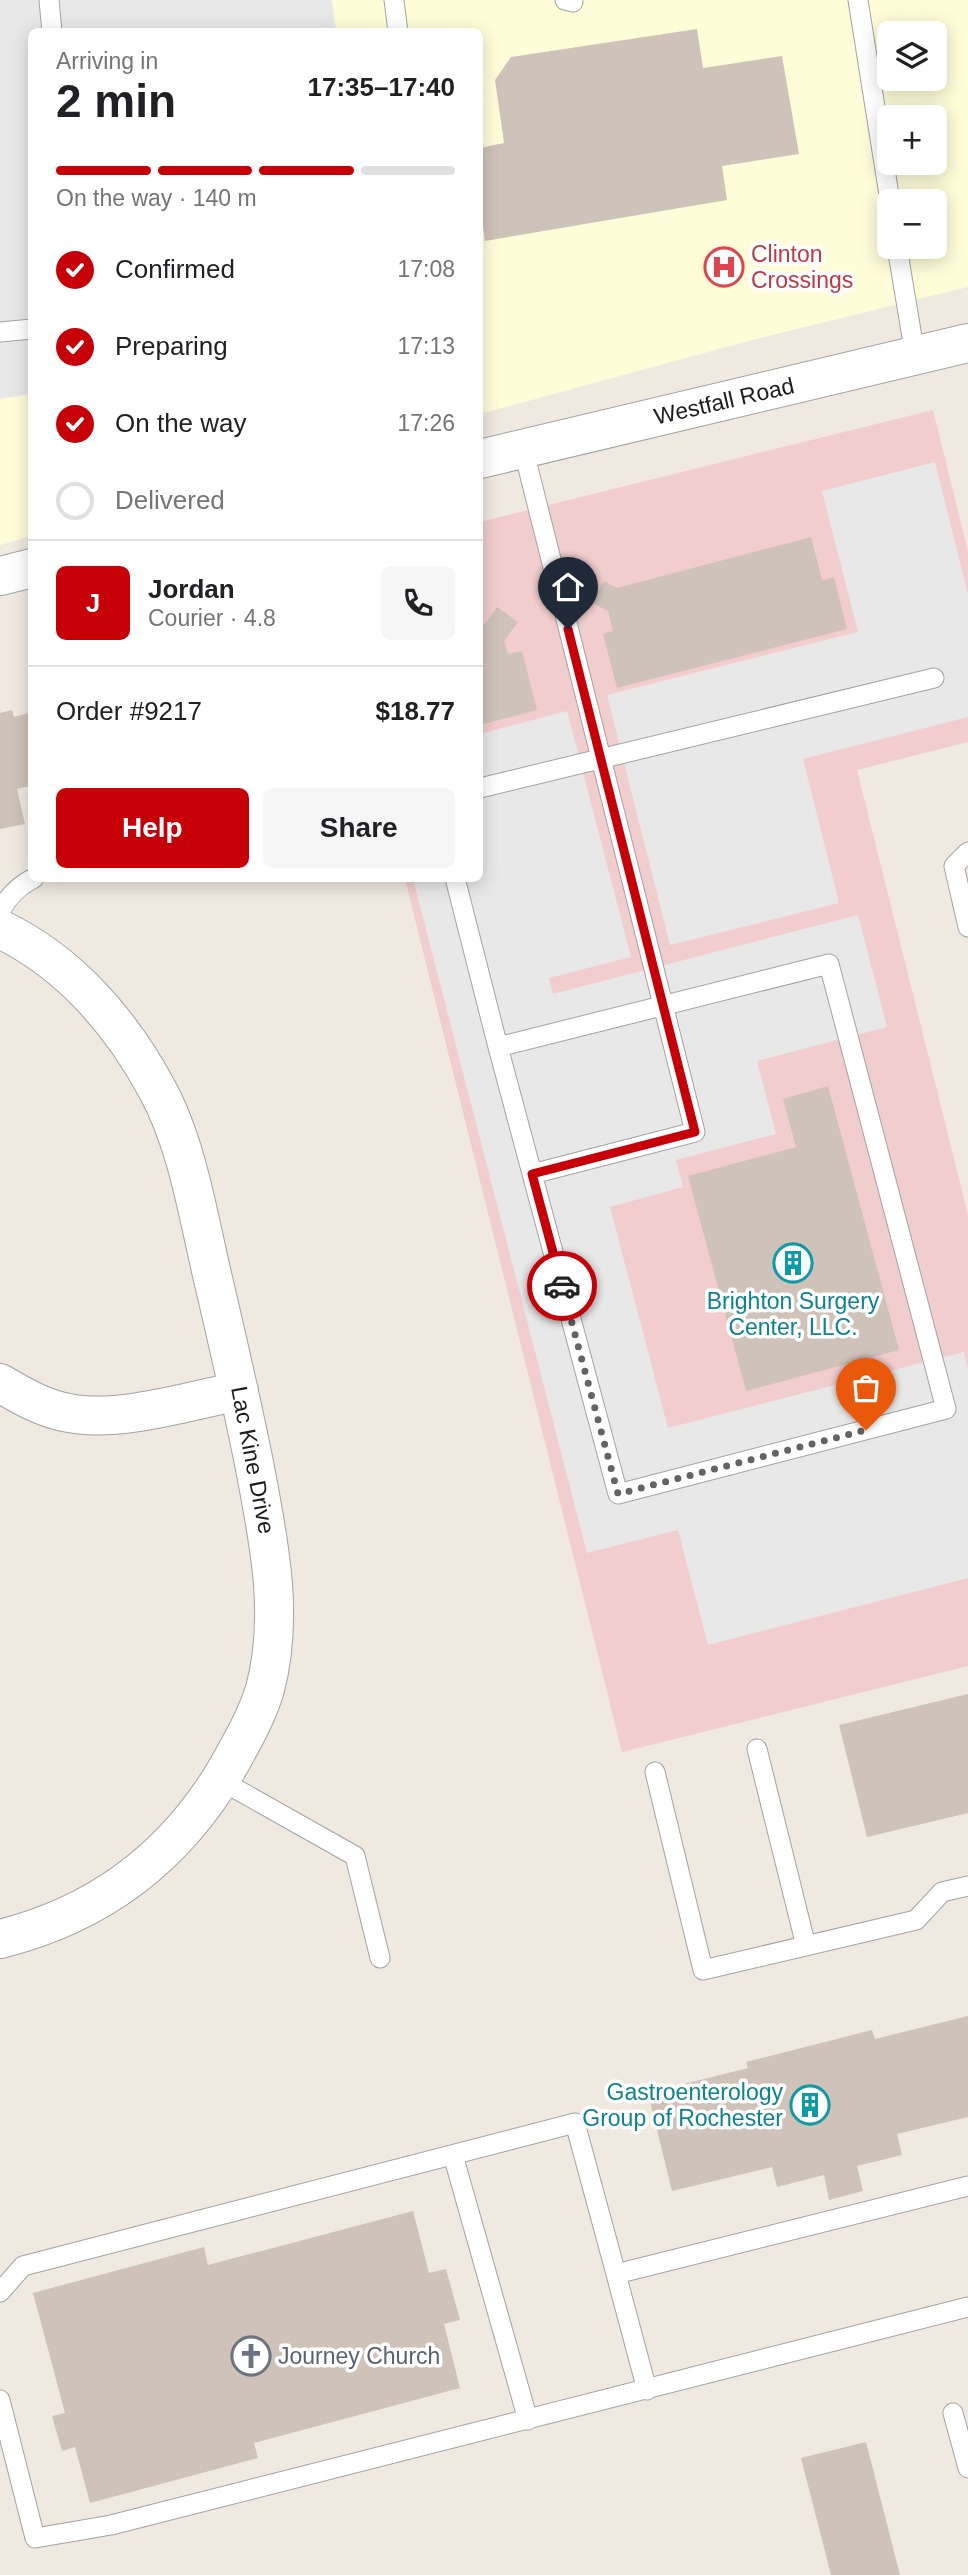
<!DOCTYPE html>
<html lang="en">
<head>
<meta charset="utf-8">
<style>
	body { margin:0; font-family:Helvetica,sans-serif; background:#f6f6f6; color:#202124; height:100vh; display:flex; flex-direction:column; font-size:26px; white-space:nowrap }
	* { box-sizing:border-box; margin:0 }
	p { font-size:23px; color:#757577 }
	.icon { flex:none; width:38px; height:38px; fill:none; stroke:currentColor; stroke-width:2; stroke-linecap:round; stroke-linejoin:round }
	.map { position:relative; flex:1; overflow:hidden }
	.drawer { position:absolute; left:28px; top:28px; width:455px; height:854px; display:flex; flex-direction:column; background:#fff; border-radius:10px; box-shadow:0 4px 18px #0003 }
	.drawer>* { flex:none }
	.fabs { position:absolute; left:877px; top:21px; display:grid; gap:14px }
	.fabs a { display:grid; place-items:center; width:70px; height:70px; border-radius:10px; background:#fff; box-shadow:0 4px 18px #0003; font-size:35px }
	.pin { position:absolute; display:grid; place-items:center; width:60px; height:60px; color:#fff; margin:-72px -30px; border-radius:50% 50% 50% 0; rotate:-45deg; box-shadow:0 0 7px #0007 }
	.pin .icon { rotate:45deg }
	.courier { position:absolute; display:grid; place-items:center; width:70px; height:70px; margin:-35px; border:5px solid #c70008; border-radius:50%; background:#fff; color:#222; box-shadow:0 2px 9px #0007 }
	.headline em { font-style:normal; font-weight:600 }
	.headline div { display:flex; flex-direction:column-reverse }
	.headline { display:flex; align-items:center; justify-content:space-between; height:119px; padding:0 28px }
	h1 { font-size:46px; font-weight:600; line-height:52px }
	.bar { display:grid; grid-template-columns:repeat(4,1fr); gap:10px 7px; align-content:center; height:84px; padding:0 28px }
	.bar i { height:9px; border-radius:5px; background:#e0e0e0 }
	.bar .active { background:#c70008 }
	.bar p { grid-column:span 4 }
	.line { display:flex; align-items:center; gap:18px; padding:0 28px; border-top:2px solid #e0e0e0 }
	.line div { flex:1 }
	.round { display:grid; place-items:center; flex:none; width:74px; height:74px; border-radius:10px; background:#f6f6f6 }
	ol { padding:0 28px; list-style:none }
	li { display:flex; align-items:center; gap:21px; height:77px }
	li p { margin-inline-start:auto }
	li .icon { padding:7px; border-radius:50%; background:#c70008; color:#fff; stroke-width:4 }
	li:last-child { color:#757577 }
	li i { width:38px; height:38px; border:4px solid #e0e0e0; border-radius:50% }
	.button { display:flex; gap:14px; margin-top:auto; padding:14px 28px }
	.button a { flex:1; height:80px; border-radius:10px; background:#c70008; color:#fff; font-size:28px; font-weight:600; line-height:80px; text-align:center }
	.button a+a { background:#f6f6f6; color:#202124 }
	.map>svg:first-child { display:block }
</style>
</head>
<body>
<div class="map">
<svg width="968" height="2575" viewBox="0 0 968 2575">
	<rect width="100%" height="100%" fill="#efe9e0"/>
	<path fill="#f2cdcd" d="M933,410L968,552V742L857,770L968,1215V1666L622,1752L405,879L480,878V522Z"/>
	<path fill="#fffdd8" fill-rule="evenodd" d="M0,0H968V287L752,340L480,414V32H32L31,536L0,545ZM889,33H934V79H889ZM889,117H934V163H889ZM889,201H934V247H889Z"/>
	<path fill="#e8e8e8" d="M0,0H332L336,31L32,32L31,394L0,399Z
		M935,462L968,594V717L803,759L839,903L670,945L607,695L858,632L822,491Z
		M567,711L631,957L549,978L553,994L858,915L887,1027L757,1061L776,1134L676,1160L683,1187L610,1207L668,1428L964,1352L968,1369V1578L708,1645L678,1530L587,1553L413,879L480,878V734Z"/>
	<path fill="#cfc2b9" d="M697,29L703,68L782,56L799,154L722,166L727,200L485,241L480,203V148L504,143L495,80L511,57Z
		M811,537L822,580L834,577L847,629L617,688L603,634L613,631L608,611L592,603L604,581L617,588Z
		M497,607L518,622L504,641L508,654L522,651L537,710L480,725V625L486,623Z
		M12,710L14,717L32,712V781L29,782L30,786L17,789L25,824L0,829V713Z
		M828,1086L899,1350L746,1391L688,1176L796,1147L783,1099Z
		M968,1694V1813L867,1837L839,1725Z
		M968,2016V2117L897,2134L902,2155L857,2166L863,2191L829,2200L824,2175L777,2187L772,2167L672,2191L648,2093L748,2068L746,2062L872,2030L875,2039Z
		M413,2211L429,2273L446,2269L460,2320L444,2324L460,2388L254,2443L258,2458L90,2503L75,2447L62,2451L52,2416L65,2413L33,2293L204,2247L208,2265Z
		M866,2442L900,2575H831L801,2458Z"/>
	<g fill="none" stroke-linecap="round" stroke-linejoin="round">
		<g stroke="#a3a3a3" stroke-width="21">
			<path id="service" d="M49,0L52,32
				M394,0L398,32
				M565,0L573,2
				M858,0L890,201
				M897,247L915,355
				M0,332L32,329
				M523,448L695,1132L532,1174
				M480,788L934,678
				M968,852L954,866L968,927
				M455,878L498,1047
				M0,912C8,896 18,886 34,878
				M829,964L946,1409L618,1494L498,1047Z
				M757,1749L806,1946
				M655,1772L703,1970L916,1920L942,1892L968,1886
				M220,1780L355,1856L380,1958
				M453,2155L528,2420
				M616,2274L647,2390
				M0,2292L23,2266L575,2123L616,2274L968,2186
				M0,2400L35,2538L111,2525L968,2307
				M953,2413L968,2468"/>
		</g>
		<g stroke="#a3a3a3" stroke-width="40">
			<path id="minor" d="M0,929C69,962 121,1022 157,1089C188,1145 199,1221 214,1283C228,1343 242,1403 254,1463C268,1537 285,1614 265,1689C257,1716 242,1742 228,1767C176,1856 101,1914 0,1939
				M0,1383C22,1396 44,1409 69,1413C118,1423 190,1401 239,1391"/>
		</g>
		<g stroke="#a3a3a3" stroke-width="40">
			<path id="tertiary" d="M480,459L968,343
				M0,576L32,568"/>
		</g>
		<use href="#service" stroke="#fff" stroke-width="19"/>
		<use href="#minor" stroke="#fff" stroke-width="38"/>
		<use href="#tertiary" stroke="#fff" stroke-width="38"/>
	</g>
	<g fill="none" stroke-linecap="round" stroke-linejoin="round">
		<path stroke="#666461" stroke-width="7" stroke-dasharray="0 12.6" d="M562,1286L618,1494L866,1430"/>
		<path stroke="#c70008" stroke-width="9" d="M562,1286L532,1174L695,1132L568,629"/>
	</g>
	<defs>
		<g id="hospital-ring" transform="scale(2.0125)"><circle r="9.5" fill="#fff" stroke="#e0444e" stroke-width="1.5"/><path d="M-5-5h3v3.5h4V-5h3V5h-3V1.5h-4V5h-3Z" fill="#e0444e"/></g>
		<g id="building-ring" transform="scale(2.0125)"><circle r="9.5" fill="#fff" stroke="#0f9aa8" stroke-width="1.5"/><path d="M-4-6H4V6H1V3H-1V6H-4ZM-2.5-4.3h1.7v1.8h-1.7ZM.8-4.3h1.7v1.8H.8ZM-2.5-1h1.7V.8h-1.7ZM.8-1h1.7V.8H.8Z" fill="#0f9aa8"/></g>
		<g id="church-ring" transform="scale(2.0125)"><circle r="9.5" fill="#fff" stroke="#6b7280" stroke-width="1.5"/><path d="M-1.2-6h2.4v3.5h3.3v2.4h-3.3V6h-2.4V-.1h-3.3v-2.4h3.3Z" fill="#6b7280"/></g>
	</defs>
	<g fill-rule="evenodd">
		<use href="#hospital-ring" x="724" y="267"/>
		<use href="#building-ring" x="793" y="1263"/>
		<use href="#building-ring" x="810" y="2105"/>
		<use href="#church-ring" x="251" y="2356"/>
	</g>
	<g text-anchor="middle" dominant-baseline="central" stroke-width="7" stroke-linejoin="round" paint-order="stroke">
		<g font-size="23" fill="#be3a42" stroke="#fff" text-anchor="start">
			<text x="751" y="254">Clinton<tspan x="751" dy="26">Crossings</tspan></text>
		</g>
		<g font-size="23" fill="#1c1c1c" stroke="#fff">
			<text transform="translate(724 401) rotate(-13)">Westfall Road</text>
			<text transform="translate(253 1460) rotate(79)">Lac Kine Drive</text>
		</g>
		<g font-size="23" fill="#0d838f" stroke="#fff">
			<text x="793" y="1301">Brighton Surgery<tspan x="793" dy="26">Center, LLC.</tspan></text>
			<text x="783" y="2092" text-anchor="end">Gastroenterology<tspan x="783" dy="26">Group of Rochester</tspan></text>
		</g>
		<g font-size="23" fill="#5b616d" stroke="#fff" text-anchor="start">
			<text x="278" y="2356">Journey Church</text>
		</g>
	</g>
</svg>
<div class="fabs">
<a><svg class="icon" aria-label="layers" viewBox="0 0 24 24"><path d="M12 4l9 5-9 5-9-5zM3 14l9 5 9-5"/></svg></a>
<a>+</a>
<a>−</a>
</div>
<div class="pin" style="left:866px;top:1430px;background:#ea580c"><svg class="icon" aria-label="bag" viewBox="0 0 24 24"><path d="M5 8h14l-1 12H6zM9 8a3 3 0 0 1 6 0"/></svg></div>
<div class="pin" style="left:568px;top:629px;background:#1f2937"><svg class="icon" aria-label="home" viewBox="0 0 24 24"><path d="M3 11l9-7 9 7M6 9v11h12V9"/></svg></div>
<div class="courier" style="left:562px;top:1286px"><svg class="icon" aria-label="car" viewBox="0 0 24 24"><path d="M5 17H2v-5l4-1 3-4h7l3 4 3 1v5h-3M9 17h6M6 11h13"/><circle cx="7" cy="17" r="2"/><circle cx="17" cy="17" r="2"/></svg></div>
<section class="drawer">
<div class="headline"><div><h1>2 min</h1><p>Arriving in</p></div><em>17:35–17:40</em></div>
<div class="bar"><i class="active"></i><i class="active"></i><i class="active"></i><i></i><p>On the way · 140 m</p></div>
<ol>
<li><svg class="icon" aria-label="check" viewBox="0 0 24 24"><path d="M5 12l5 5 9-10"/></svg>Confirmed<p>17:08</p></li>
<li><svg class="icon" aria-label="check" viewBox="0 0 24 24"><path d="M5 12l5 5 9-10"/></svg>Preparing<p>17:13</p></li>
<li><svg class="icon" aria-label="check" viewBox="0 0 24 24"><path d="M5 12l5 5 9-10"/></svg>On the way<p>17:26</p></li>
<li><i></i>Delivered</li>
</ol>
<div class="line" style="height:126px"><b class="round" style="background:#c70008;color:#fff">J</b><div><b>Jordan</b><p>Courier · 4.8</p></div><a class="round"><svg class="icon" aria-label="phone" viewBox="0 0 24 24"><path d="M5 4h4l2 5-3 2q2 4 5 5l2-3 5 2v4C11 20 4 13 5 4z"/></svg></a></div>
<div class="line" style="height:91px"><div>Order #9217</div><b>$18.77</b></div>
<div class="button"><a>Help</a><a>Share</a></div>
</section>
</div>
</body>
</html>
